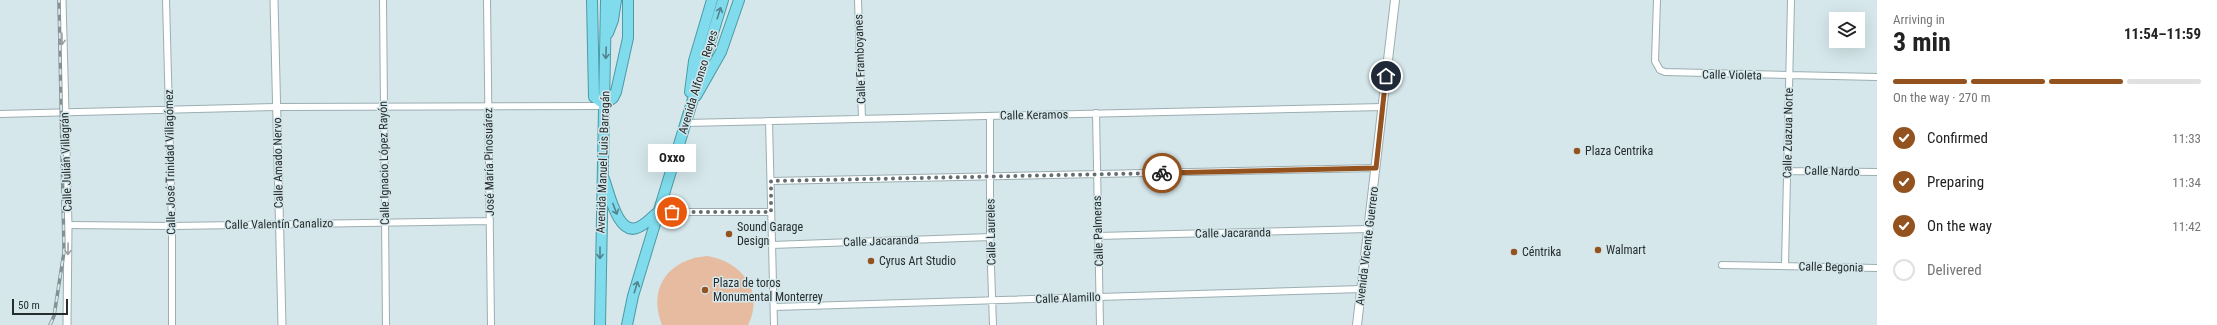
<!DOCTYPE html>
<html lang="en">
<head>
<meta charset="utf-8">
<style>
	body { margin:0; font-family:"Roboto Condensed",sans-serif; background:#f6f6f6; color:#222; height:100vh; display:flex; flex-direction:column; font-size:15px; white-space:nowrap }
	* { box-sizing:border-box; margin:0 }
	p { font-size:13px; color:#767676 }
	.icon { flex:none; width:22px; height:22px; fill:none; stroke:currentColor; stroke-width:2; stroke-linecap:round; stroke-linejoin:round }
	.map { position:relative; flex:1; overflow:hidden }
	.drawer { display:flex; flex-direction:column; background:#fff; width:340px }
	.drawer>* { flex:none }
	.tools { position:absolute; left:1829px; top:12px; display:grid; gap:8px }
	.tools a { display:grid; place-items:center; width:36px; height:36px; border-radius:0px; background:#fff; box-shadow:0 4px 16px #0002; font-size:20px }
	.scale { position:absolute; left:12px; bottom:10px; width:56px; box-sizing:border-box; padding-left:4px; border:2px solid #252d2e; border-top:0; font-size:11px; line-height:14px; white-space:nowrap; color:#252d2e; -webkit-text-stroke:3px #d5e7eb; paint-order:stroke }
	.pin { position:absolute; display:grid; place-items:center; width:34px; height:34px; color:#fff; margin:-17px; border:2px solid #fff; border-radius:50%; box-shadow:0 1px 4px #0007 }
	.courier { position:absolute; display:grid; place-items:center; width:40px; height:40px; margin:-20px; border:3px solid #93521e; border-radius:50%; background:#fff; color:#222; box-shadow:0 1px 5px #0007 }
	.bubble { position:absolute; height:28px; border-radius:0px; background:#fff; box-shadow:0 4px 16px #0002; font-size:13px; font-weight:700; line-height:28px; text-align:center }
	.head em { font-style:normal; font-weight:700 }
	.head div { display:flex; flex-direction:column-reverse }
	.head { display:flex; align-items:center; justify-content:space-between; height:68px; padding:0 16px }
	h1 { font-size:26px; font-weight:700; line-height:30px }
	.bar { display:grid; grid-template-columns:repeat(4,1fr); gap:6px 4px; align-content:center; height:48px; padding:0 16px }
	.bar i { height:5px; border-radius:3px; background:#e0e0e0 }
	.bar .selected { background:#93521e }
	.bar p { grid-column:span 4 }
	ol { padding:0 16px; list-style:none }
	li { display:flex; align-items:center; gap:12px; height:44px }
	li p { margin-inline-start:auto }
	li .icon { padding:4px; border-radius:50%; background:#93521e; color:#fff; stroke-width:4 }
	li:last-child { color:#767676 }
	li i { width:22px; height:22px; border:2px solid #e0e0e0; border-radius:50% }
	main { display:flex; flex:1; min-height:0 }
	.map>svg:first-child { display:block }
</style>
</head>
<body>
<main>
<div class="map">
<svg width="1877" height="325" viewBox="0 0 1877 325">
	<rect width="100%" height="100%" fill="#d5e7eb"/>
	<path fill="#e6bb9f" d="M707,256C741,261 765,291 748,325H662C647,288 669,259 707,256Z"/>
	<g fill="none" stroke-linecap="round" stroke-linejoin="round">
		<g stroke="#9caeb1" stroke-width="8">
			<path id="minor" d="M166,0L172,226V325
				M383,0L386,325
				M487,0L491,325
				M858,0L862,119
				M1657,0L1655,61L1660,70L1665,72L1877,77
				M1096,113L1100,325
				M0,114L276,107L604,106
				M990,116V237L993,325
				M769,121L774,325
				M685,123L1383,107
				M1787,171L1877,172
				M771,181L1376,168
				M658,212H771
				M68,225L172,226L490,221
				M1098,236L1368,229
				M772,245L990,237
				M1722,265L1877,268
				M1785,266L1791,0
				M774,307L1362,289"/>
		</g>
		<g stroke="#9caeb1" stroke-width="9">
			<path id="tertiary" d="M62,0L68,225L67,325
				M274,0L282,325"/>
		</g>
		<g stroke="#9caeb1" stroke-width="10">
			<path id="secondary" d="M1357,325L1395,0"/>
		</g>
		<g stroke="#4c9aa6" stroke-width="12">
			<path id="trunk" d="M592,0L594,97L604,104L613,98L616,92L628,38V0
				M608,33L613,20L616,0
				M690,92L694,61L712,0
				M696,96L721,52L739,0
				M604,179C609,192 618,238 639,227C646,224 652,217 658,212
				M600,325L606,0
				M627,325L633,296L723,0"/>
		</g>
		<use href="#minor" stroke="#fff" stroke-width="6"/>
		<use href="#tertiary" stroke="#fff" stroke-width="7"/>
		<use href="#secondary" stroke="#fff" stroke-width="8"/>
		<use href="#trunk" stroke="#80dcec" stroke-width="10"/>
		<g stroke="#849194" stroke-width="3.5">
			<path id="rail" d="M50,325L54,316L64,252L59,0"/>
		</g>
		<use href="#rail" stroke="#d5e7eb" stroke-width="2" stroke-dasharray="6" stroke-linecap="butt"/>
	</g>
	<defs><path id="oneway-shaft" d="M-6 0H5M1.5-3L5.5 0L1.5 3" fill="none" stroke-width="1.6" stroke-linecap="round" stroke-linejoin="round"/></defs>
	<g stroke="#52848d">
		<use href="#oneway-shaft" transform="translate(719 13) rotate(-72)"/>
		<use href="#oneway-shaft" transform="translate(606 53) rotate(92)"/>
		<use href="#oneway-shaft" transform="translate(615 209) rotate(69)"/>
		<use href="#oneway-shaft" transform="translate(600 253) rotate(90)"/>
		<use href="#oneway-shaft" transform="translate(636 287) rotate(-73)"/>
	</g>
	<g stroke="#9da0a1">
		<use href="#oneway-shaft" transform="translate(62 39) rotate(89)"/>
		<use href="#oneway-shaft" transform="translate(68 249) rotate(91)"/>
	</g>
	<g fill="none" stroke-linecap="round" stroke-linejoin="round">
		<path stroke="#636e70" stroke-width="4" stroke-dasharray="0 7.2" d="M672,212H771V181L1162,173"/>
		<path stroke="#93521e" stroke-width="5" d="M1162,173L1376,168L1386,76"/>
	</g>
	<g fill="#93521e" stroke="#d5e7eb" stroke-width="1.5">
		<circle cx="1577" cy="151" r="4"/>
		<circle cx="729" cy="234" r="4"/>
		<circle cx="1598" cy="250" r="4"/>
		<circle cx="1514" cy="252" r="4"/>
		<circle cx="871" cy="261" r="4"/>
		<circle cx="705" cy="290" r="4"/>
	</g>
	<g text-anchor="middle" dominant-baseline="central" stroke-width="3" stroke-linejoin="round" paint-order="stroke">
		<g font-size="12" fill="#252d2e" stroke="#d5e7eb">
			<text transform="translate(860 59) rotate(-92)">Calle Framboyanes</text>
			<text transform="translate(1732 75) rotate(1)">Calle Violeta</text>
			<text transform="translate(698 82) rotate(-73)">Avenida Alfonso Reyes</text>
			<text transform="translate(1034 115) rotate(-1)">Calle Keramos</text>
			<text transform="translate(1788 133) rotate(-89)">Calle Zuazua Norte</text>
			<text transform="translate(66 162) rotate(-92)">Calle Julián Villagrán</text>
			<text transform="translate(170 162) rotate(-91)">Calle José Trinidad Villagómez</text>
			<text transform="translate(489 162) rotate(-91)">José María Pinosuárez</text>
			<text transform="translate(603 162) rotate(-88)">Avenida Manuel Luis Barragán</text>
			<text transform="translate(278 163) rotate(-91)">Calle Amado Nervo</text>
			<text transform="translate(384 163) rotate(-91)">Calle Ignacio López Rayón</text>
			<text transform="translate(1832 171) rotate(1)">Calle Nardo</text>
			<text transform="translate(279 224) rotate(-1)">Calle Valentín Canalizo</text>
			<text transform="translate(1098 231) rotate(-92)">Calle Palmeras</text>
			<text transform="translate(991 232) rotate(-91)">Calle Laureles</text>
			<text transform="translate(1233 233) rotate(-1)">Calle Jacaranda</text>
			<text transform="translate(881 241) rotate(-2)">Calle Jacaranda</text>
			<text transform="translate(1367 246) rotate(-83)">Avenida Vicente Guerrero</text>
			<text transform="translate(1831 267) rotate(1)">Calle Begonia</text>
			<text transform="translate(1068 298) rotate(-2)">Calle Alamillo</text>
		</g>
		<g font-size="12" fill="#252d2e" stroke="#d5e7eb" text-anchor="start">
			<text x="1585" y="151">Plaza Centrika</text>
			<text x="737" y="227">Sound Garage<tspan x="737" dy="14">Design</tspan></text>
			<text x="1606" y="250">Walmart</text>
			<text x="1522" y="252">Céntrika</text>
			<text x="879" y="261">Cyrus Art Studio</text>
			<text x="713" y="283">Plaza de toros<tspan x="713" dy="14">Monumental Monterrey</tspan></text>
		</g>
	</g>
</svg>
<div class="tools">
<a><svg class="icon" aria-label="layers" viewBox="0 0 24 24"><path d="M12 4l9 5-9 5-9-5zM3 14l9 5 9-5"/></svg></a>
</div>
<div class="scale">50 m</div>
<div class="pin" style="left:672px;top:212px;background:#ea580c"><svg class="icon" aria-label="bag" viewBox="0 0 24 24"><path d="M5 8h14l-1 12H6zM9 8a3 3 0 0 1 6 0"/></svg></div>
<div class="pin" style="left:1386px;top:76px;background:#1f2937"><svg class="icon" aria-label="home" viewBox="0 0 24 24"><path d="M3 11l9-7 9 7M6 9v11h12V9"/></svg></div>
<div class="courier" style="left:1162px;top:173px"><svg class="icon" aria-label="bike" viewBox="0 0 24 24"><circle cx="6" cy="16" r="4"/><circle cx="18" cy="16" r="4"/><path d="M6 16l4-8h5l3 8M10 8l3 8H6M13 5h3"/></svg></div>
<div class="bubble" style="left:648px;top:144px;width:48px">Oxxo</div>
</div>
<section class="drawer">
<div class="head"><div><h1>3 min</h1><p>Arriving in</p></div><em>11:54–11:59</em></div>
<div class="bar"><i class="selected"></i><i class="selected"></i><i class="selected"></i><i></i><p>On the way · 270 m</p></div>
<ol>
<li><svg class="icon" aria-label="check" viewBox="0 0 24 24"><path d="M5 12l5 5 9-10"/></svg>Confirmed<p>11:33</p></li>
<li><svg class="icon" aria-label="check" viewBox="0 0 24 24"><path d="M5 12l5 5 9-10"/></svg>Preparing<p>11:34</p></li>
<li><svg class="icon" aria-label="check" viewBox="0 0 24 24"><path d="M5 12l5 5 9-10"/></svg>On the way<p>11:42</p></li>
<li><i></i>Delivered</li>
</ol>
</section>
</main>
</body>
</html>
